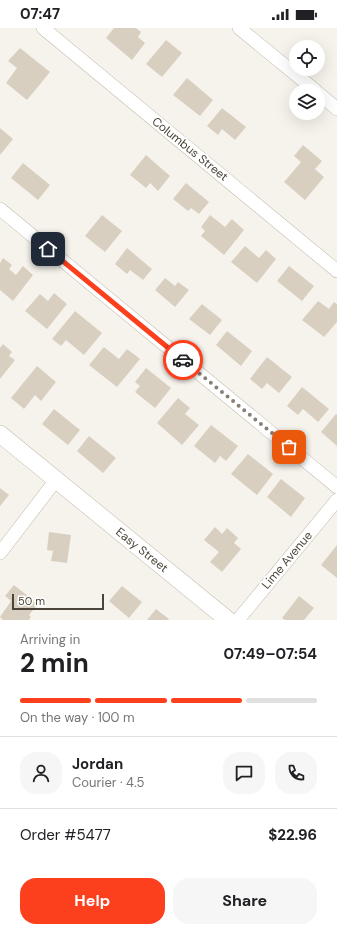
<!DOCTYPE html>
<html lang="en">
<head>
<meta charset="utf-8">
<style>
	body { margin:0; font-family:"DM Sans",sans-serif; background:#f6f6f6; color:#202124; height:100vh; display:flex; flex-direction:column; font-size:15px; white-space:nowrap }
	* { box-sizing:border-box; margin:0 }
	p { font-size:13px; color:#757577 }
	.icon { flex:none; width:22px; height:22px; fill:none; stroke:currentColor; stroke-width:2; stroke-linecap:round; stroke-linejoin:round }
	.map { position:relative; height:592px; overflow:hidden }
	.side { display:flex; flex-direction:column; background:#fff; flex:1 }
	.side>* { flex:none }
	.buttons { position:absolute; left:289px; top:12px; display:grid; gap:8px }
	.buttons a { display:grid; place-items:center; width:36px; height:36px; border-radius:50%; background:#fff; box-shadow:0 4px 16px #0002; font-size:20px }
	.scale { position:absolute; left:12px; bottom:10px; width:92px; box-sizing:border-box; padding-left:4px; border:2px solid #4b4439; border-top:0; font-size:11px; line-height:14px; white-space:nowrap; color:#4b4439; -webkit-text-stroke:3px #fff; paint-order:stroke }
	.pin { position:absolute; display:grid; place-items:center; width:34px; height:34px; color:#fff; margin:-17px; border-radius:8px; box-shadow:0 2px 6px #0006 }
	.courier { position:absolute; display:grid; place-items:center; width:40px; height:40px; margin:-20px; border:3px solid #fc3f1d; border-radius:50%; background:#fff; color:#222; box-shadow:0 1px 5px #0007 }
	.summary em { font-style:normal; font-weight:700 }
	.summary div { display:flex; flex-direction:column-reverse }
	.summary { display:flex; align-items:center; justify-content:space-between; height:68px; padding:0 20px }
	h1 { font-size:26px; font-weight:700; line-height:30px }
	.bar { display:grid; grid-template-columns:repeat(4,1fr); gap:6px 4px; align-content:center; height:48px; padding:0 20px }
	.bar i { height:5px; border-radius:3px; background:#e0e0e0 }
	.bar .on { background:#fc3f1d }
	.bar p { grid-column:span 4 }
	.line { display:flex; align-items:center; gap:10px; padding:0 20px; border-top:1px solid #e0e0e0 }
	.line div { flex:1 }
	.round { display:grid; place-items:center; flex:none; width:42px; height:42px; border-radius:16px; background:#f6f6f6 }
	.cta { display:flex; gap:8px; margin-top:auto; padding:8px 20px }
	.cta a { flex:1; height:46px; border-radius:16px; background:#fc3f1d; color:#fff; font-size:16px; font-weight:700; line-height:46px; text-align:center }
	.cta a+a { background:#f6f6f6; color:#202124 }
	.status { display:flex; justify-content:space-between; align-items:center; height:28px; padding:0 20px; background:#fff; direction:ltr }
	.status svg { height:11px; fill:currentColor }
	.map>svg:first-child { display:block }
</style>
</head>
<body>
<div class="status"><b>07:47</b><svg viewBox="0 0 49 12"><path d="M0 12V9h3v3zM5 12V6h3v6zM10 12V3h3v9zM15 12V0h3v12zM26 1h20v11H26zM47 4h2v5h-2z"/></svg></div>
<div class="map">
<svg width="337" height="592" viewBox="0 0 337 592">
	<rect width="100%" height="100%" fill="#f6f3ec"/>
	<path fill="#d8cfc1" d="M114,0H136L141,4L138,9L145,15L132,32L106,10Z
		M166,12L182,25L162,49L146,36Z
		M20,20L50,44L27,72L6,55L17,40L8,33Z
		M187,50L213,72L200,88L173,67Z
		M222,80L246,99L235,112L222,101L218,107L207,98Z
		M0,100L13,111L0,127Z
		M303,117L322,133L315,141L324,149L305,172L284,154L301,134L294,128Z
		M146,127L170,148L158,163L150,155L146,160L130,147Z
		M23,135L50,157L38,172L11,150Z
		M186,155L209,174L199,186L191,180L188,183L173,171Z
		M102,187L122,203L105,224L85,208Z
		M210,187L225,199L232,191L244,202L224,227L201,208L205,203L201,199Z
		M245,218L259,230L266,222L276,231L257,255L231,234Z
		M127,220L152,241L143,252L130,242L127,246L115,236Z
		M3,230L12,237L9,241L16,247L23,238L33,247L13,273L0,262V235Z
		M289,238L314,258L302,273L277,253Z
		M165,250L175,258L178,254L189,262L175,279L155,262Z
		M54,265L67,276L47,301L25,283L40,266L48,273Z
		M318,273L329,281L334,274L337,276V294L324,309L302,292Z
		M202,276L222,292L210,307L189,291Z
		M75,283L102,305L84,327L66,312L61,318L52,311Z
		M227,303L252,323L241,338L216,317Z
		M3,316L12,324L9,328L15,332L0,351V320Z
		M104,319L119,331L127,321L140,331L117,359L89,337Z
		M267,329L292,349L279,365L267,355L262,361L250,351Z
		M37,338L56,354L41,373L35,367L24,381L11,370Z
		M146,340L171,360L155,380L135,364L140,358L135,354Z
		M302,359L329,381L318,394L303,381L298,387L287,378Z
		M178,370L190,380L185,386L199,397L182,417L157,395Z
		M54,381L80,402L68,417L42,396Z
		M336,386L337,387V418L321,404Z
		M211,397L238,418L226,433L220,428L215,435L194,418Z
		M89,408L116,430L103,445L77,423Z
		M248,426L273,446L257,467L231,446Z
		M281,451L305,470L291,489L267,469Z
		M0,460L9,467L0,478Z
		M215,499L222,506L227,500L238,510L234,515L241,521L222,544L210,534L219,524L204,512Z
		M49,504L71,507L67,535L51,533L53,523L47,522Z
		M337,517V550L321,537Z
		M14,557L38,576L29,587L31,589L29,592H3L0,589L11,573L5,568Z
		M122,558L142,574L129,590L109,573Z
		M299,568L314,580L304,592H285L282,590Z
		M156,581L169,591L168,592H147Z"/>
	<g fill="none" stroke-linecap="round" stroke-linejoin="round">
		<g stroke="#c2bbae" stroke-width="14">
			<path id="minor" d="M43,0L337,243
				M239,0L316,63
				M318,65L337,81
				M0,181L337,459
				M0,525L56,452
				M238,592L337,472"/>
		</g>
		<g stroke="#c2bbae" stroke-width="18">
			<path id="tertiary" d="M0,406L228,592"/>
		</g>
		<use href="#minor" stroke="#fff" stroke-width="13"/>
		<use href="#tertiary" stroke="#fff" stroke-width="17"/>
	</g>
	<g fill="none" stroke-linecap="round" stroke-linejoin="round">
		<path stroke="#878178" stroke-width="4" stroke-dasharray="0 7.2" d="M183,332L289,419"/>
		<path stroke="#fc3f1d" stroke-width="5" d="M48,221L183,332"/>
	</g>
	<g text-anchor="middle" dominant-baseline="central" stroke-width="4" stroke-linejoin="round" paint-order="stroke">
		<g font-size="12" fill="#4b4439" stroke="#fff">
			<text transform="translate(190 121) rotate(39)">Columbus Street</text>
			<text transform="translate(142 522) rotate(39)">Easy Street</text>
			<text transform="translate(287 532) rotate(-50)">Lime Avenue</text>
		</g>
	</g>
</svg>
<div class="buttons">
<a><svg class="icon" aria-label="locate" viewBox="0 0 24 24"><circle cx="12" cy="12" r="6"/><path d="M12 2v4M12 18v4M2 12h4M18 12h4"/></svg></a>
<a><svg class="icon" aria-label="layers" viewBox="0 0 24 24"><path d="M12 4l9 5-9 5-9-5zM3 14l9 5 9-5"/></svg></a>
</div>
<div class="scale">50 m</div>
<div class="pin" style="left:289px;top:419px;background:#ea580c"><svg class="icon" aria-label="bag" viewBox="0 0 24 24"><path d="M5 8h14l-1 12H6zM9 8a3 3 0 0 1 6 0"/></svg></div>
<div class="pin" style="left:48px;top:221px;background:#1f2937"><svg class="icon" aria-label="home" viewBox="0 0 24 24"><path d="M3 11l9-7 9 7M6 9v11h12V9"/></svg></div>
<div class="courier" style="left:183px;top:332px"><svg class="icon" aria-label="car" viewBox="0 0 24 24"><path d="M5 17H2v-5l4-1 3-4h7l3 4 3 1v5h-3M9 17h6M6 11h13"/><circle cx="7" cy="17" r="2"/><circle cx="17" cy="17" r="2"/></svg></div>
</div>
<section class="side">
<div class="summary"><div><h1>2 min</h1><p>Arriving in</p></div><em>07:49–07:54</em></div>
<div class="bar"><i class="on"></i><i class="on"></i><i class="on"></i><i></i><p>On the way · 100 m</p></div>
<div class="line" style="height:72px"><a class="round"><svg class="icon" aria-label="person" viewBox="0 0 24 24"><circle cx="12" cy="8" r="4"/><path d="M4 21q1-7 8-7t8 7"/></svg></a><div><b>Jordan</b><p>Courier · 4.5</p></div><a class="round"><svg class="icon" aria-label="chat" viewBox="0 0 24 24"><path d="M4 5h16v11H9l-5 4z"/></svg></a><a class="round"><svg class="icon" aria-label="phone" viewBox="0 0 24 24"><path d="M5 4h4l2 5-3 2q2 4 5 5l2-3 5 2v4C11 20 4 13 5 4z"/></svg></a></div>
<div class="line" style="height:52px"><div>Order #5477</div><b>$22.96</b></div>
<div class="cta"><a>Help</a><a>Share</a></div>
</section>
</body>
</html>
